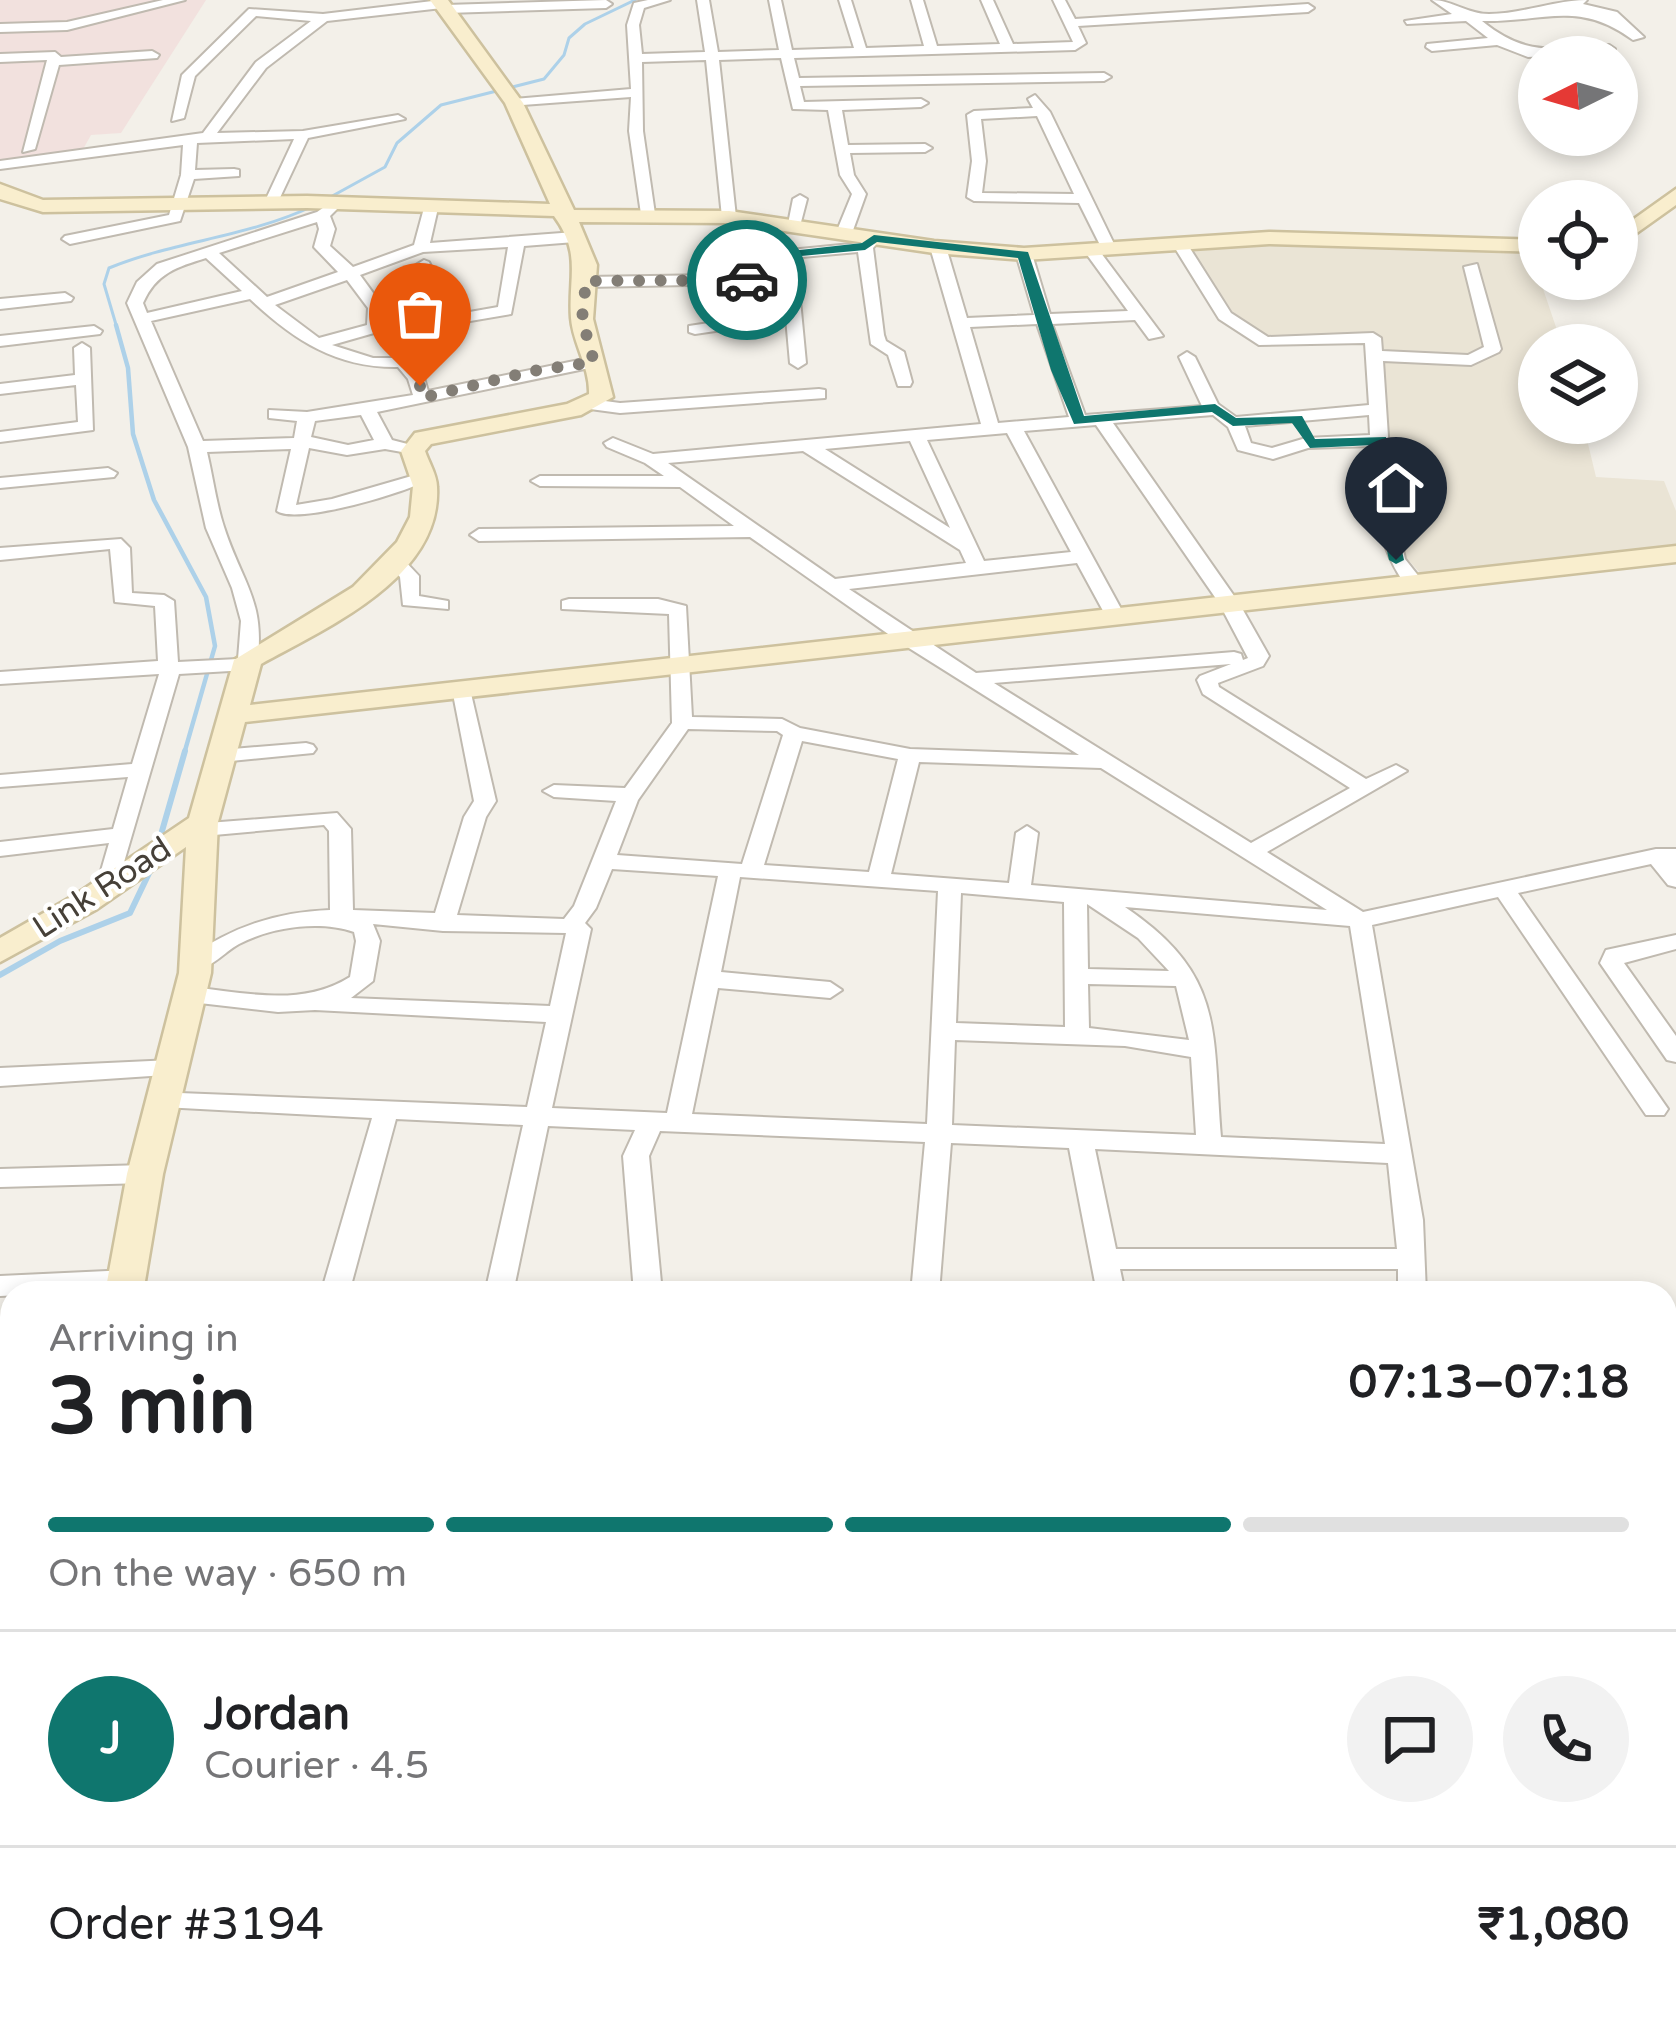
<!DOCTYPE html>
<html lang="en">
<head>
<meta charset="utf-8">
<style>
	body { margin:0; font-family:"Varela Round",sans-serif; background:#f2f2f2; color:#202124; height:100vh; display:flex; flex-direction:column; font-size:45px; white-space:nowrap }
	* { box-sizing:border-box; margin:0 }
	p { font-size:39px; color:#757577 }
	.icon { flex:none; width:66px; height:66px; fill:none; stroke:currentColor; stroke-width:2; stroke-linecap:round; stroke-linejoin:round }
	.map { position:relative; flex:1; overflow:hidden }
	.sheet { position:absolute; left:0px; top:1281px; width:1677px; height:744px; display:flex; flex-direction:column; background:#fff; border-radius:36px 36px 0 0; box-shadow:0 6px 18px #0003 }
	.sheet>* { flex:none }
	.needle { width:78px; rotate:265deg }
	.fabs { position:absolute; left:1518px; top:36px; display:grid; gap:24px }
	.fabs a { display:grid; place-items:center; width:120px; height:120px; border-radius:50%; background:#fff; box-shadow:0 6px 18px #0003; font-size:60px }
	.pin { position:absolute; display:grid; place-items:center; width:102px; height:102px; color:#fff; margin:-123px -51px; border-radius:50% 50% 50% 0; rotate:-45deg; box-shadow:0 0 12px #0007 }
	.pin .icon { rotate:45deg }
	.courier { position:absolute; display:grid; place-items:center; width:120px; height:120px; margin:-60px; border:9px solid #0f766e; border-radius:50%; background:#fff; color:#222; box-shadow:0 3px 15px #0007 }
	.head em { font-style:normal; font-weight:700 }
	.head div { display:flex; flex-direction:column-reverse }
	.head { display:flex; align-items:center; justify-content:space-between; height:204px; padding:0 48px }
	h1 { font-size:78px; font-weight:700; line-height:90px }
	.bar { display:grid; grid-template-columns:repeat(4,1fr); gap:18px 12px; align-content:center; height:144px; padding:0 48px }
	.bar i { height:15px; border-radius:9px; background:#e0e0e0 }
	.bar .selected { background:#0f766e }
	.bar p { grid-column:span 4 }
	.line { display:flex; align-items:center; gap:30px; padding:0 48px; border-top:3px solid #e0e0e0 }
	.line div { flex:1 }
	.round { display:grid; place-items:center; flex:none; width:126px; height:126px; border-radius:63px; background:#f2f2f2 }
	.map>svg:first-child { display:block }
</style>
</head>
<body>
<div class="map">
<svg width="1676" height="2025" viewBox="0 0 1676 2025">
	<rect width="100%" height="100%" fill="#f3f0e9"/>
	<path fill="#eae4d5" d="M1258,243L1530,250L1562,345H1539V423H1583L1596,477L1664,481L1676,511V548L1422,575L1401,552L1383,410L1381,337L1341,333L1273,339L1238,320L1191,249Z"/>
	<path fill="#f2e1de" d="M0,0H206L121,133L91,135L82,151L0,160Z"/>
	<g fill="none" stroke-linecap="round" stroke-linejoin="round">
		<path stroke="#add1e9" stroke-width="3" d="M325,200L385,167L397,143L441,105L544,79L564,55L569,38L585,24L635,0
			M117,328L104,284L109,268C175,241 248,237 313,206"/>
		<path stroke="#add1e9" stroke-width="4.5" d="M116,325L128,368L133,434L154,500L206,597L215,646L184,754"/>
		<path stroke="#add1e9" stroke-width="6" d="M158,845L185,751
			M0,975L60,941L130,913L151,869"/>
		<path stroke="#add1e9" stroke-width="8" d="M1665,1752L1676,1749
			M803,2025L806,2016L894,2013"/>
		<g stroke="#c0bab0" stroke-width="4">
			<path id="street" d="M163,0H185L67,30L0,32V24L67,22Z
				M441,0L446,5L606,0L612,4L606,8L447,13L442,8L327,21L266,68L217,133L303,131L398,115L405,119L308,138L277,204L265,201L294,139L197,143L195,170L234,169L239,170V176L194,179L180,221L70,244L62,239L65,236L169,215L181,175L183,145L0,169V161L203,133L256,62L311,21L256,16L195,76L184,118L172,121L182,75L249,9L323,14Z
				M648,0H670L644,8L639,25L642,54L705,52L697,0H709L718,52L779,50L769,0H781L792,50L854,48L839,0H851L866,48L924,46L911,0H923L937,46L1000,44L981,0H993L1013,44L1073,42L1053,0H1065L1075,19L1308,4L1314,8L1308,12L1078,26L1086,43L1075,50L794,58L799,78L1104,73L1111,77L1104,81L800,86L804,102L921,99L928,103L921,107L842,110L848,145L925,144L932,148L925,152L850,153L854,175L866,194L852,233L844,238L836,233L852,194L840,175L828,110L793,109L781,58L719,60L736,217L729,221L722,217L706,60L642,62L643,131L655,214L648,218L641,214L629,131L631,97L509,106L507,103L514,99L631,89L627,25L634,3Z
				M1432,0C1452,0 1467,14 1489,14C1522,14 1555,0 1587,0L1583,4L1617,12L1644,37L1633,40C1578,0 1547,22 1482,21C1528,58 1553,48 1609,45L1615,49L1614,52L1528,57L1497,45L1432,51L1426,47L1427,44L1488,38L1466,21L1407,24L1405,21L1452,14Z
				M152,51L159,55L157,58L59,65L35,149L23,152L47,60L0,62V54L55,52L61,57Z
				M1035,95L1050,112L1117,250L1114,253H1104L1079,203L974,201L967,197L972,161L967,115L974,111L1033,108L1028,99ZM1037,116L1074,194L982,193L986,161L981,119Z
				M800,195L807,199L800,226L787,229L793,199Z
				M336,199L343,203L330,216L335,229L330,246L353,267L414,245L424,208L431,204L438,208L430,243L575,232L583,237L575,242L524,246L511,314L394,334L381,331L332,345L373,358H409L424,378L428,391L594,357L602,362L594,367L377,412L392,440L419,447V455L385,449L347,455L309,448L296,505L332,499L422,473L431,478C410,492 297,525 277,511L291,449L207,452C213,477 216,503 224,527C242,583 266,601 257,664L247,670L179,674L115,893L107,895L96,888L109,843L0,856V842L113,829L128,777L0,787V775L132,764L159,674L0,684V672L158,661L155,606L115,602L110,549L0,560V548L121,539L130,548L132,593L164,595L174,601L178,662L238,659L241,621L232,588L206,528L188,447L127,303L137,282L157,264L317,212ZM317,222L319,229L314,247L338,272L267,297L219,253ZM508,247L498,307L464,313C458,291 436,282 429,262L424,260L416,265C418,287 443,294 448,315L394,324L383,322L384,308L360,275L423,252ZM206,258L242,291L147,313L143,303C156,273 177,267 206,258ZM347,280L368,308L367,325L319,338L275,305ZM250,299C294,340 336,368 398,367L408,379L413,395L307,412L269,410V418L297,421L294,438L203,441L151,321ZM361,415L374,440L348,445L311,437L315,421Z
				M869,235L882,238L873,248L884,335L886,341L904,352L912,382L910,386H898L888,355L871,344L858,252L802,257L798,279L806,363L798,368L790,363L783,284H757L756,325L695,334L689,332V326L742,318L741,284L586,287L578,282L586,277L783,274L790,250L861,243Z
				M938,242L946,247L967,318L1034,315L1016,254L1024,249L1032,254L1050,314L1128,311L1085,252L1098,249L1163,336L1149,339L1135,320L1052,324L1085,415L1202,406L1179,357L1187,352L1195,357L1218,404L1236,417L1369,405L1365,343L1259,345L1219,319L1173,245L1176,242H1186L1231,313L1268,337L1373,333L1381,338L1382,351L1468,355L1484,347L1464,267L1477,264L1501,349L1499,352L1471,365L1383,361L1392,497L1405,559L1424,583L1421,587H1407C1375,544 1374,498 1371,446L1308,448L1273,459L1238,450L1228,427L1213,415L1113,423L1239,603L1269,656L1263,666L1218,683L1219,687L1366,779L1396,765L1407,771L1267,852L1363,912L1656,849H1676V887L1668,885L1651,864L1518,893L1668,1109L1664,1115H1646L1498,897L1372,925L1423,1220L1426,1293H1398V1269H1120L1125,1293H1097L1069,1148L951,1143L939,1293H911L925,1142L660,1131L649,1156L662,1293H634L623,1156L635,1130L548,1126L513,1293H485L523,1125L396,1119L349,1293H321L372,1118L163,1107L154,1104L151,1098L154,1092L527,1107L546,1022L315,1010L278,1012L182,1001L178,995L190,987C245,992 300,1008 350,977L356,941L354,932C319,920 272,927 239,944C221,954 209,973 188,968L184,963L188,958C232,927 276,912 330,910L329,831L324,825L203,836L192,829L195,824L337,813L351,829L353,910L435,913L464,817L474,801L452,689L462,683L469,685L496,801L486,817L457,915L564,919L574,906L616,801L554,797L543,791L554,785L625,788L672,723L669,614L562,609V601L569,599H658L686,606L692,717L782,719L800,728L910,749L1079,755L901,643L750,537L479,541L470,535L479,529L734,526L680,487L540,486L531,481L540,476H664L645,463L607,447L604,443L613,438L653,454L981,424L930,247ZM1037,324L1069,417L998,423L970,327ZM1369,415L1370,435L1306,438L1272,448L1251,443L1245,426ZM1096,425L1219,603L1248,658L1243,660L1241,654L1234,652L976,673L849,589L1077,563L1108,620H1122L1125,616L1024,431ZM1007,433L1071,552L984,561L927,440ZM910,441L950,528L825,449ZM803,451L960,550L966,563L835,579L668,463ZM1231,664L1200,676L1197,680L1203,694L1350,788L1251,843L994,683ZM688,729L777,731L783,735L742,864L617,855L638,800ZM802,741L898,759L869,872L764,865ZM919,762L1101,768L1327,910L1031,885L1038,833L1027,826L1016,833L1009,883L891,874ZM612,869L718,876L667,1113L552,1108L591,929L585,923L596,908ZM740,877L938,891L927,1124L692,1114L718,988L830,998L842,990L830,982L721,972ZM961,893L1064,902L1065,1027L956,1023ZM1087,904L1138,938L1169,971L1088,969ZM1125,907L1350,926L1385,1144L1221,1137C1212,1028 1225,975 1125,907ZM373,924L443,931L566,933L550,1006L351,998L373,981L380,941ZM1088,984L1176,986L1189,1040L1089,1028ZM955,1040L1125,1046L1191,1057L1196,1135L952,1125ZM1095,1149L1388,1163L1397,1249H1116Z
				M65,293L73,298L71,301L0,309V299Z
				M94,326L102,331L100,334L0,346V336Z
				M82,343L90,348L93,430L0,442V432L78,422L76,385L0,394V384L75,375L74,348Z
				M819,389L825,390V398L620,413L590,409L581,404L590,399L620,403Z
				M108,468L117,473L114,477L0,488V478Z
				M395,556L402,558L419,576V596L448,601V609L403,605L400,577L386,562Z
				M306,743L313,745L316,749L313,753L221,762L210,756L221,750Z
				M1676,935V949L1624,963L1676,1036V1062L1667,1060L1600,963L1606,950Z
				M172,1060L181,1062L184,1068L181,1074L0,1086V1068Z
				M145,1165L154,1167L158,1174L154,1181L145,1183L0,1187V1169Z
				M129,1270L139,1273L143,1280L139,1287L129,1290L0,1296V1276Z
				M0,1393H12V1415H0Z
				M1676,1913V1947L1665,1952V1918Z
				M1430,2013H1491L1486,2025H1425Z
				M1528,2013H1566L1571,2025H1533Z"/>
		</g>
		<g stroke="#cdc19e" stroke-width="5">
			<path id="secondary" d="M430,0H448L523,103L574,210L729,211L934,241L1024,248L1269,232L1539,240V252L1269,244L1024,260L934,253L729,223L579,222L597,265L593,319L613,397L581,415L431,444L425,451C429,463 437,475 437,487C442,578 326,628 261,664L250,705L1676,546V562L245,722L218,822L211,973L163,1174L143,1293H105L127,1174L179,973L186,847L97,909L0,962V938L75,895L189,818L234,660L353,587L397,542L410,517L413,486L401,451L415,433L567,404L589,394C590,367 573,344 571,318C568,277 582,254 554,216L307,208L43,212L0,199V184L43,200L307,196L550,204L505,103Z
				M1676,189V205L1617,247V231Z
				M12,1490V1540L0,1544V1494Z"/>
		</g>
		<use href="#street" fill="#fff" fill-rule="evenodd"/>
		<use href="#secondary" fill="#f9eece" fill-rule="evenodd"/>
	</g>
	<path fill="#0f766e" d="M874,235L1028,252L1084,416L1215,404L1236,418L1302,416L1315,439L1386,437L1390,496L1404,560L1396,564L1389,560L1375,496L1374,445L1310,448L1292,423L1233,426L1212,412L1074,424L1051,370L1018,258L877,242L865,250L801,256L795,282L747,284L741,280L785,275L791,251L862,243Z"/>
	<g fill="none" stroke-linecap="round" stroke-linejoin="round">
		<path stroke="#837e76" stroke-width="12" stroke-dasharray="0 21.6" d="M420,386L422,398L532,371L594,362L582,319L586,281L747,280"/>
	</g>
	<g text-anchor="middle" dominant-baseline="central" stroke-width="9" stroke-linejoin="round" paint-order="stroke">
		<g font-size="33" fill="#464038" stroke="#fff">
			<text transform="translate(102 888) rotate(-33)">Link Road</text>
		</g>
	</g>
</svg>
<div class="fabs">
<a><svg class="needle" viewBox="-14 -14 28 28"><path d="M0-13l5 13h-10z" fill="#e53935"/><path d="M0 13l5-13h-10z" fill="#757577"/></svg></a>
<a><svg class="icon" aria-label="locate" viewBox="0 0 24 24"><circle cx="12" cy="12" r="6"/><path d="M12 2v4M12 18v4M2 12h4M18 12h4"/></svg></a>
<a><svg class="icon" aria-label="layers" viewBox="0 0 24 24"><path d="M12 4l9 5-9 5-9-5zM3 14l9 5 9-5"/></svg></a>
</div>
<div class="pin" style="left:420px;top:386px;background:#ea580c"><svg class="icon" aria-label="bag" viewBox="0 0 24 24"><path d="M5 8h14l-1 12H6zM9 8a3 3 0 0 1 6 0"/></svg></div>
<div class="pin" style="left:1396px;top:560px;background:#1f2937"><svg class="icon" aria-label="home" viewBox="0 0 24 24"><path d="M3 11l9-7 9 7M6 9v11h12V9"/></svg></div>
<div class="courier" style="left:747px;top:280px"><svg class="icon" aria-label="car" viewBox="0 0 24 24"><path d="M5 17H2v-5l4-1 3-4h7l3 4 3 1v5h-3M9 17h6M6 11h13"/><circle cx="7" cy="17" r="2"/><circle cx="17" cy="17" r="2"/></svg></div>
<section class="sheet">
<div class="head"><div><h1>3 min</h1><p>Arriving in</p></div><em>07:13–07:18</em></div>
<div class="bar"><i class="selected"></i><i class="selected"></i><i class="selected"></i><i></i><p>On the way · 650 m</p></div>
<div class="line" style="height:216px"><b class="round" style="background:#0f766e;color:#fff">J</b><div><b>Jordan</b><p>Courier · 4.5</p></div><a class="round"><svg class="icon" aria-label="chat" viewBox="0 0 24 24"><path d="M4 5h16v11H9l-5 4z"/></svg></a><a class="round"><svg class="icon" aria-label="phone" viewBox="0 0 24 24"><path d="M5 4h4l2 5-3 2q2 4 5 5l2-3 5 2v4C11 20 4 13 5 4z"/></svg></a></div>
<div class="line" style="height:156px"><div>Order #3194</div><b>₹1,080</b></div>
</section>
</div>
</body>
</html>
